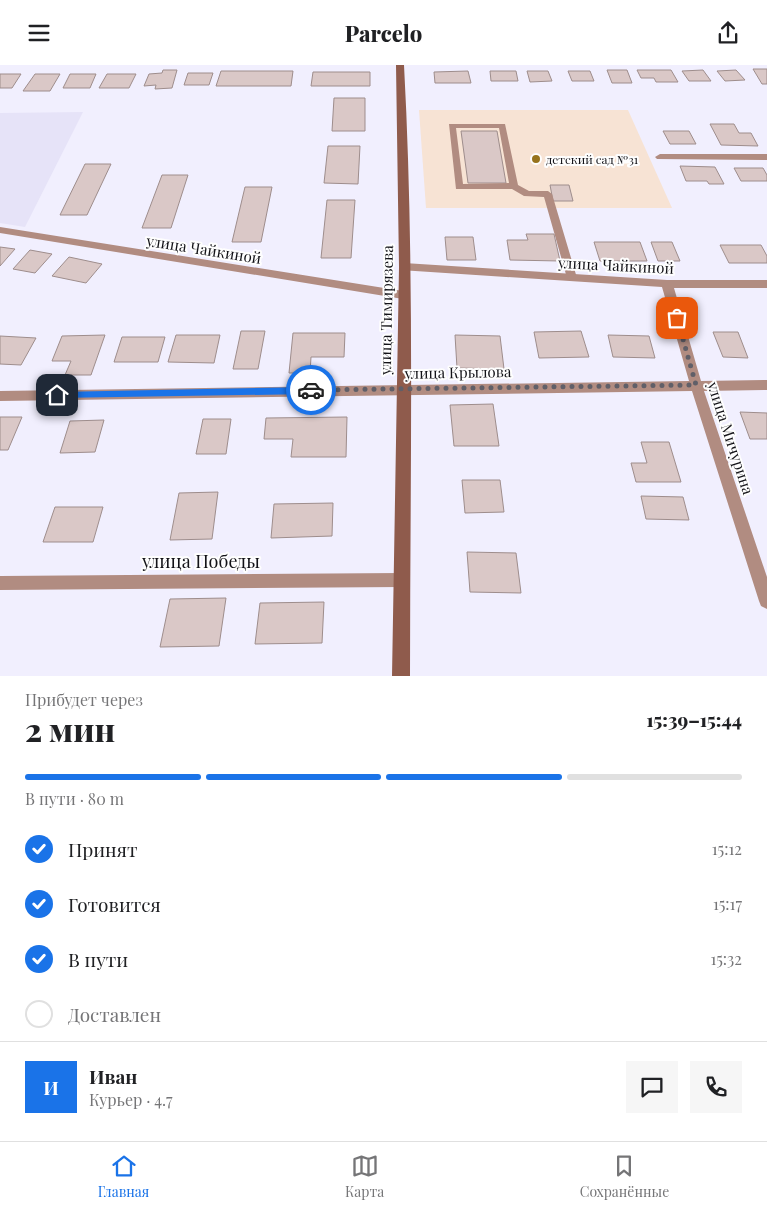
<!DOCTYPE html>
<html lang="ru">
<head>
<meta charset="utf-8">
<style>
	body { margin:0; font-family:"Playfair Display",serif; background:#f6f6f6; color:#202124; height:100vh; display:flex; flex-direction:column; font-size:19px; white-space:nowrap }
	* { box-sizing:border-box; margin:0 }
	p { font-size:16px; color:#757577 }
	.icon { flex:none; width:28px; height:28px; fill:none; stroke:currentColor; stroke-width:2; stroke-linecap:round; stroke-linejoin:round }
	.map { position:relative; height:611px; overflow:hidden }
	.details { display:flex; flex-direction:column; background:#fff; flex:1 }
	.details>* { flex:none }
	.pin { position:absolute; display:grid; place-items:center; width:42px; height:42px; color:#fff; margin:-21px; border-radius:10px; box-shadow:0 2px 8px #0006 }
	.courier { position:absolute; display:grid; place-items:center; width:50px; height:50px; margin:-25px; border:4px solid #1a73e8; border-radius:50%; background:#fff; color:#222; box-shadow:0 1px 6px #0007 }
	.overview em { font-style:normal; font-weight:800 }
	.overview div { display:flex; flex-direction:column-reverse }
	.overview { display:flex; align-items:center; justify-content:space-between; height:85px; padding:0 25px }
	h1 { font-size:32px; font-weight:800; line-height:38px }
	.bar { display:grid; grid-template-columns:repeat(4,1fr); gap:8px 5px; align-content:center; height:60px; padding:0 25px }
	.bar i { height:6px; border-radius:4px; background:#e0e0e0 }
	.bar .selected { background:#1a73e8 }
	.bar p { grid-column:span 4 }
	.line { display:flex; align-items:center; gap:12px; padding:0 25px; border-top:1px solid #e0e0e0 }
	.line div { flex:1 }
	.round { display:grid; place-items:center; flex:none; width:52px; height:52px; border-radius:0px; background:#f6f6f6 }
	ol { padding:0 25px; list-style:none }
	li { display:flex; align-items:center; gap:15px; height:55px }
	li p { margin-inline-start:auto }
	li .icon { padding:5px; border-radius:50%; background:#1a73e8; color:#fff; stroke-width:4 }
	li:last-child { color:#757577 }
	li i { width:28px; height:28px; border:2px solid #e0e0e0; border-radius:50% }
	header { display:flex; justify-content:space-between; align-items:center; height:65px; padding:0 25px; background:#fff; font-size:22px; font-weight:800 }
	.menu { display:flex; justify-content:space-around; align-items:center; height:70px; border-top:1px solid #e0e0e0; background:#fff; font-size:14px; color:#757577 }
	.menu a { display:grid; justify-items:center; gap:2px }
	.menu .selected { color:#1a73e8 }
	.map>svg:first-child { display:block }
</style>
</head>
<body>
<header><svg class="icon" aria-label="menu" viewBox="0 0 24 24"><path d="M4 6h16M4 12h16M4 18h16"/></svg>Parcelo<svg class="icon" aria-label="share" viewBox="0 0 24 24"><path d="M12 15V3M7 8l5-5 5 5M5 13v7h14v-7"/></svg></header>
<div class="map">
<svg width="767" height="611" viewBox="0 0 767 611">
	<rect width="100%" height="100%" fill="#f1effe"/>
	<path fill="#e6e3f8" d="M83,47L25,162L0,158V48Z"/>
	<path fill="#f7e3d4" d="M419,45H628L672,143H426Z"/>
	<path fill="#dac8c7" stroke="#9e8d8c" d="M753,4H767V19H762Z
		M163,5H177L172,23L155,24L156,20L144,21L149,9L162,8Z
		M607,5H627L632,18H612Z
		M637,5H671L678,17H656L654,13H641Z
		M703,5L711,16H689L682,6Z
		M736,5L745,15L725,16L717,6Z
		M221,6H293L291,21H216Z
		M468,6L471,18H435L434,7Z
		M490,6H516L518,16H491Z
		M527,6H548L552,16L530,17Z
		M568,6H590L594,16H572Z
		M313,7H370V21H311Z
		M188,8H213L209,20H184Z
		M0,9H21L12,23H0Z
		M35,9H60L50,26H23Z
		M70,9H96L90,23H63Z
		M107,9H136L129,23H99Z
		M334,33H365V66H332Z
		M710,59H734L739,68H751L758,81L721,80Z
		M461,66H497L506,118H468Z
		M663,66H689L696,79H670Z
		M328,81H360L358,119L324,118Z
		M85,99H111L87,150H60Z
		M680,101L715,102L724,119H709L707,116H686Z
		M734,103H763L767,110V116H741Z
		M162,110H188L171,163H142Z
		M550,120H569L573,136H553Z
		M245,122H272L261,177H232Z
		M327,135H355L351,193H321Z
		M526,169H554L560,196L510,195L507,175H528Z
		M445,172H473L476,195H447Z
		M594,177H640L647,196H600Z
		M651,177H672L680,196H658Z
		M720,180H761L767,191V198H729Z
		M0,182L15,184L0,201Z
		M30,185L52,189L35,208L13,204Z
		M69,192L102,199L86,218L52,211Z
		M241,266H265L258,304H233Z
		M581,266L589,292L539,293L534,267Z
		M713,267H738L748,293L723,292Z
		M293,268H345L344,292H311L310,308H289Z
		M105,270L91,310H65L71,296H52L62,271Z
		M176,270H220L214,298L168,297Z
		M455,270L500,271L504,304L457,303Z
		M608,270L649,271L655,293L613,292Z
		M0,271L36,273L21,300L0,299Z
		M122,272H165L158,297H114Z
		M493,339L499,381H454L450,340Z
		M740,347L767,348V374H750Z
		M0,352H22L8,385H0Z
		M347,352L346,392H291L293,374H264L266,353Z
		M203,354H231L226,389H196Z
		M104,355L95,387L60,388L70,356Z
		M641,377H669L681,417H636L631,398H647Z
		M462,415H500L504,447L465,448Z
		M218,427L212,474L170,475L179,428Z
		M641,431L683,432L689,455L646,454Z
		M333,438L332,471L271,473L274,439Z
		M55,442H103L93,477H43Z
		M467,487L516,488L521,528L470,527Z
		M226,533L219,581L160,582L170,534Z
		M324,537L322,578L255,579L260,538Z"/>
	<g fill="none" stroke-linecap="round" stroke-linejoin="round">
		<path fill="#b18c81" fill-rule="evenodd" d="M449,59H505L518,120L529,126H548L552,129L577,213L576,215H568L567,213L544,132L524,131L512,124H456ZM456,63H499L509,118L463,119Z"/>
		<path fill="#b18c81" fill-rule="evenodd" d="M660,89H767V95L657,94L655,92Z
			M0,162L403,226L409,230L403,234L0,168Z
			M404,198L667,215H767V223H674L701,316L767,315V325L704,326L767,512V544L761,541L759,536L692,326L0,336V326L689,316L662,222L400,205L399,202L400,199Z
			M402,508L408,510L410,515L408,520L402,522L0,525V511Z"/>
		<path fill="#8f5b4c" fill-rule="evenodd" d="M396,0H404C415,203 410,408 410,611H392L399,202Z"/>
	</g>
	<path fill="#1a73e8" d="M311,322L315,325L311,329L57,333L53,330L57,327Z"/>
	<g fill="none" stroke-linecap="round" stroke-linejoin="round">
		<path stroke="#605f68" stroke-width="5" stroke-dasharray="0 9" d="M311,325L696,320L677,253"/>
	</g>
	<circle fill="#97731d" stroke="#fefefe" stroke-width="2" cx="536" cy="94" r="5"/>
	<g text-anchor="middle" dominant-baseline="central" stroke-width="4" stroke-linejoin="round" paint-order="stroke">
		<g font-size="12" fill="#121217" stroke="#fefefe" text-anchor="start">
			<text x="546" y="94">детский сад №31</text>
		</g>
		<g font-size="15" fill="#121217" stroke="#fefefe">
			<text transform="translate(204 184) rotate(9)">улица Чайкиной</text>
			<text transform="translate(616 200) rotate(3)">улица Чайкиной</text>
			<text transform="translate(386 245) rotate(-89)">улица Тимирязева</text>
			<text transform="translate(458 307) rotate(-1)">улица Крылова</text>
			<text transform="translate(731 373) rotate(72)">улица Мичурина</text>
		</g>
		<g font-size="18" fill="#121217" stroke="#fefefe">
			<text x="201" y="496">улица Победы</text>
		</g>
	</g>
</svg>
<div class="pin" style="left:677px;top:253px;background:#ea580c"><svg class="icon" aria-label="bag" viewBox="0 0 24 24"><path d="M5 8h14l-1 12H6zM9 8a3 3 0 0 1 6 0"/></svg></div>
<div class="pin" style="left:57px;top:330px;background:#1f2937"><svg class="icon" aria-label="home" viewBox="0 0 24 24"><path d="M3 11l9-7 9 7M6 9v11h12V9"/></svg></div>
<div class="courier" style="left:311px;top:325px"><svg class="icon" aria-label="car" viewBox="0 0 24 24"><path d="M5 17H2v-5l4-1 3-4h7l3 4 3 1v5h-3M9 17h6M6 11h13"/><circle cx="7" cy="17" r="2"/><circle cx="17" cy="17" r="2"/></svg></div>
</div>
<section class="details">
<div class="overview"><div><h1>2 мин</h1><p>Прибудет через</p></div><em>15:39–15:44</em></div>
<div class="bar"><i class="selected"></i><i class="selected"></i><i class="selected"></i><i></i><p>В пути · 80 m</p></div>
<ol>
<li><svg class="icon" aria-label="check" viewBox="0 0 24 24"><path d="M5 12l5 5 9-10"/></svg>Принят<p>15:12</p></li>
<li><svg class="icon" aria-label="check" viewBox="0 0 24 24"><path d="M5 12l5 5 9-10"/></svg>Готовится<p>15:17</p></li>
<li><svg class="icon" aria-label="check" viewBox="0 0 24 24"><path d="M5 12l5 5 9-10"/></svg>В пути<p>15:32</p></li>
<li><i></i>Доставлен</li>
</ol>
<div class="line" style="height:90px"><b class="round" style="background:#1a73e8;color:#fff">И</b><div><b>Иван</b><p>Курьер · 4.7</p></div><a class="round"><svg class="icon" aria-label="chat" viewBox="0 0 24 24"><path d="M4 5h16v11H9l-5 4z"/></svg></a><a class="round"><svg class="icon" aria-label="phone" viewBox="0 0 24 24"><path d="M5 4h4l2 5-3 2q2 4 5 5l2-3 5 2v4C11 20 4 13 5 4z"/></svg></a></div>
</section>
<nav class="menu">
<a class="selected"><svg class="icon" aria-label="home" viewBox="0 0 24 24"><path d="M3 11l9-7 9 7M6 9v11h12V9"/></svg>Главная</a>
<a><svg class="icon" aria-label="map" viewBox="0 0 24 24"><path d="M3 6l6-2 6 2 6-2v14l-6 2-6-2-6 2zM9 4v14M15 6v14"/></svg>Карта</a>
<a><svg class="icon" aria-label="saved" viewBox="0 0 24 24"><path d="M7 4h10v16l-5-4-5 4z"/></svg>Сохранённые</a>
</nav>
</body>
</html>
